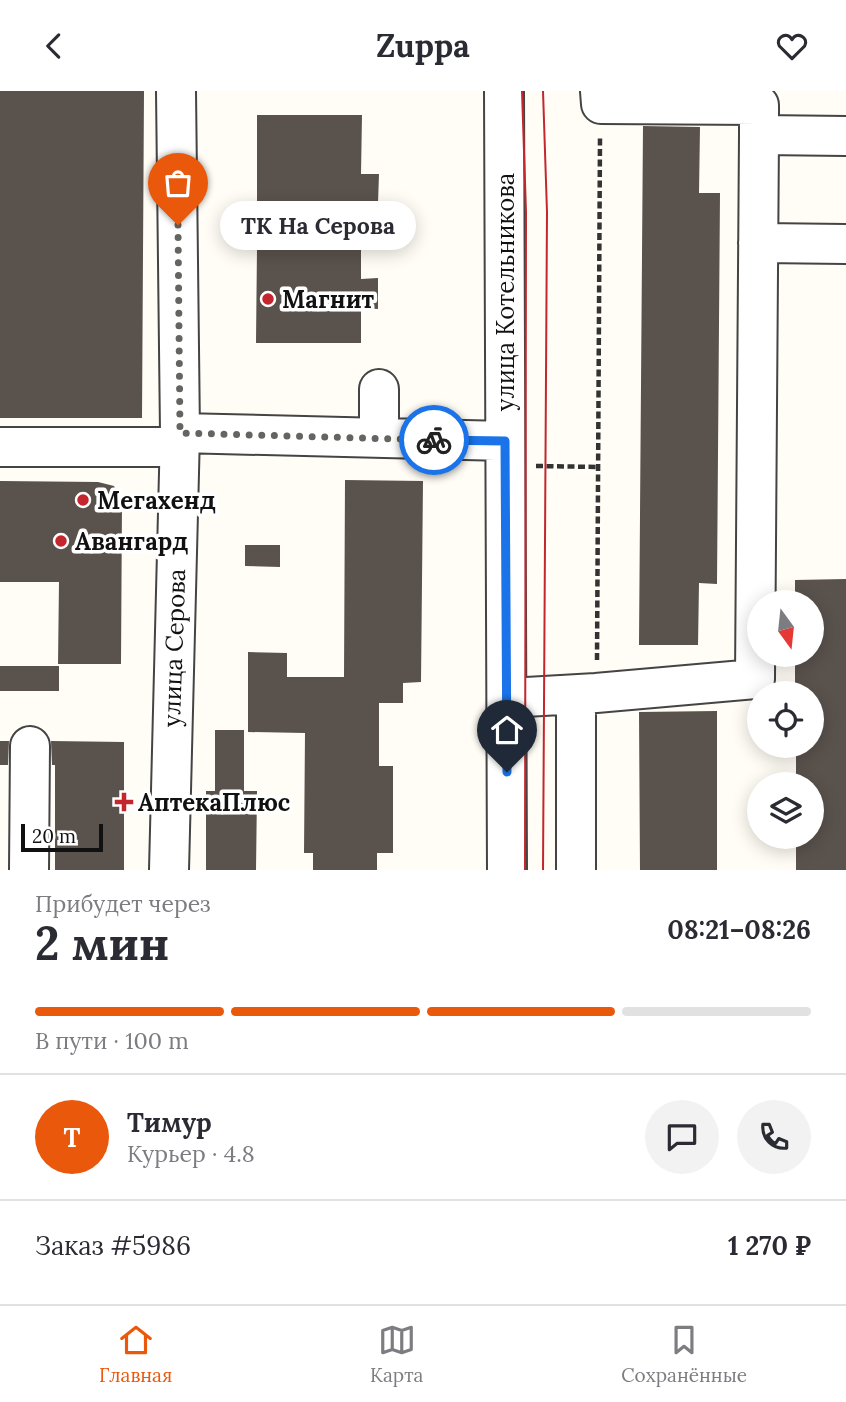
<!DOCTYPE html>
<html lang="ru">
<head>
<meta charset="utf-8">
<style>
	body { margin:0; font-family:Lora,serif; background:#f2f2f3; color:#2b2b33; height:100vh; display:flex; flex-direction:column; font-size:26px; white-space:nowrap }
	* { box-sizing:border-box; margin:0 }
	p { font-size:23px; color:#7c7c81 }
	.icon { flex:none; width:38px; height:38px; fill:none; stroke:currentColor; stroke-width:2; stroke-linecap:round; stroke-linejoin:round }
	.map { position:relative; height:779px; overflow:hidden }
	.details { display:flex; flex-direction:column; background:#fff; flex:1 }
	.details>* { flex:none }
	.needle { width:46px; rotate:165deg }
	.fabs { position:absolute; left:747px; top:499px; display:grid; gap:14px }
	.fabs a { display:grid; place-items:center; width:77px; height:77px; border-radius:50%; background:#fff; box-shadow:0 4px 18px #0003; font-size:35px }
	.scale { position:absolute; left:21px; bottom:18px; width:82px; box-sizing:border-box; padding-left:7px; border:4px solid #111; border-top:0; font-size:19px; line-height:24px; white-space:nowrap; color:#111; -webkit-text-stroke:5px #fff; paint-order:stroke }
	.pin { position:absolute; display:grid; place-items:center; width:60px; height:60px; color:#fff; margin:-72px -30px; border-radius:50% 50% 50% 0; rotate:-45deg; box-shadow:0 0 7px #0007 }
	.pin .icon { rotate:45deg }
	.courier { position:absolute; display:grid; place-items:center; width:70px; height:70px; margin:-35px; border:5px solid #1a73e8; border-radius:50%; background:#fff; color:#222; box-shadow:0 2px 9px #0007 }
	.bubble { position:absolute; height:49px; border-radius:24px; background:#fff; box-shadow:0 4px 18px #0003; font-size:23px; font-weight:700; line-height:49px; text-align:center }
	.summary em { font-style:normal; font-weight:700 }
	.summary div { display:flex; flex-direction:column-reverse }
	.summary { display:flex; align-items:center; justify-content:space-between; height:119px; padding:0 35px }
	h1 { font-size:46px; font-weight:700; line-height:52px }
	.bar { display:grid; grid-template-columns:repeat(4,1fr); gap:10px 7px; align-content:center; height:84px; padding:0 35px }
	.bar i { height:9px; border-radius:5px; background:#e1e1e2 }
	.bar .current { background:#ea580c }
	.bar p { grid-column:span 4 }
	.line { display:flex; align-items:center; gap:18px; padding:0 35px; border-top:2px solid #e1e1e2 }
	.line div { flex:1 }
	.round { display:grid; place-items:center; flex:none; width:74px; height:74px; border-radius:37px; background:#f2f2f3 }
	header { display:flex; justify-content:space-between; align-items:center; height:91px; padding:0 35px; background:#fff; font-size:32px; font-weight:700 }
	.tab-bar { display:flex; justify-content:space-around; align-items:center; height:98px; border-top:2px solid #e1e1e2; background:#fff; font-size:19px; color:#7c7c81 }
	.tab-bar a { display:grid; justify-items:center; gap:4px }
	.tab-bar .current { color:#ea580c }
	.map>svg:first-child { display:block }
</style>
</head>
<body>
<header><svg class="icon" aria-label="back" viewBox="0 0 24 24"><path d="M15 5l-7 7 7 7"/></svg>Zuppa<svg class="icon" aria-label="heart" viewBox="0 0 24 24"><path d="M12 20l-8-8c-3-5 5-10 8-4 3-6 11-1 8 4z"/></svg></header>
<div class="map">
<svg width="846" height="779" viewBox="0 0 846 779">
	<rect width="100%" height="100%" fill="#fffdf5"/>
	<path fill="#5a524d" d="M0,0H144L142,327H0Z
		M257,24H362L361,83H379L378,112H361V188L378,187V218L361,217V252H256L257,156H249V124H257Z
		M643,35L700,36L699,102H720L717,493L699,492L698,554H639Z
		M345,389L423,390L421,591L403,592V612H379V675H393V762H377V779H313V762H304L305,642L248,641V561L287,562V586H344Z
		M0,390L98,391L114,395L122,410L121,573H58L59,491H0Z
		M245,454H280V476L245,475Z
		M846,488V779H796V746H812V693H796V654H812V602H795V564H812V511H795V489Z
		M0,575H59V600H0Z
		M717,620V779H640L639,621Z
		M215,639H244V700H257L256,779H206V700H215Z
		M0,650H9L8,674H0Z
		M51,650L124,651V779H55V674H52Z"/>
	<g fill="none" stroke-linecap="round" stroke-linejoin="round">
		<g stroke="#444" stroke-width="42">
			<path id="minor" d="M504,0L507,779
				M600,0L601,13L759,14V44
				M758,152L846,153
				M180,342L505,350
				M379,347V298
				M0,356H180
				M576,604V779
				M507,607L596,602L755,588L759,44L846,45
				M29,779L30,655
				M169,779L180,342L176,0"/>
		</g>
		<path stroke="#333" stroke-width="4.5" stroke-dasharray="7 3.5" stroke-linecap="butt" d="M536,375L598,376
			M597,569L600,46"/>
		<use href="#minor" stroke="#fff" stroke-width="38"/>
		<path stroke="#c4262e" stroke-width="2" d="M522,0L526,121L525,779
			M543,0L547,121L543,779"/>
	</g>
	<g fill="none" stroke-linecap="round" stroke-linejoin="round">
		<path stroke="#646461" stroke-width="7" stroke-dasharray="0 12.6" d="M178,134L180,342L434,349"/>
		<path stroke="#1a73e8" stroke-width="9" d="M434,349L505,350L507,681"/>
	</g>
	<g fill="#c4262e" stroke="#fff" stroke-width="2.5">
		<circle cx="268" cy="208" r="7"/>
		<circle cx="83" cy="409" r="7"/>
		<circle cx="61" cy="450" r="7"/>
		<path d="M120.5 700.5h7v7h7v7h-7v7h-7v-7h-7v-7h7z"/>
	</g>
	<g text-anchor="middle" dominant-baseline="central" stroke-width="7" stroke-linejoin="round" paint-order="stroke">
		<g font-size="24" fill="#111" stroke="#fff">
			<text transform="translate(505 201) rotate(-90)">улица Котельникова</text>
			<text transform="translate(174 557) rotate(-88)">улица Серова</text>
		</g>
		<g font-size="24" font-weight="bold" fill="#111" stroke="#fff" text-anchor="start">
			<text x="282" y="208">Магнит</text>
			<text x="97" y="409">Мегахенд</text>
			<text x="75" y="450">Авангард</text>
			<text x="138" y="711">АптекаПлюс</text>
		</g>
	</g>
</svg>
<div class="fabs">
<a><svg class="needle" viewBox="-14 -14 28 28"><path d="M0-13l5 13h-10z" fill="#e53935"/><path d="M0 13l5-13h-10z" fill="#7c7c81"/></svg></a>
<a><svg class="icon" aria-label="locate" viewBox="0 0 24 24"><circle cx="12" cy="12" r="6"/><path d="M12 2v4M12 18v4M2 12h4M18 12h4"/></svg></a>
<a><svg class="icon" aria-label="layers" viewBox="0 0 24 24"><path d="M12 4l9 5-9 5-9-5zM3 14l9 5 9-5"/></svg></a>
</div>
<div class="scale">20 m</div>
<div class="pin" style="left:178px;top:134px;background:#ea580c"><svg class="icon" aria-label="bag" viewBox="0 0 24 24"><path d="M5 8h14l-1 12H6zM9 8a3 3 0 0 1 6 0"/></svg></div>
<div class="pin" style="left:507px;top:681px;background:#1f2937"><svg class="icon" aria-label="home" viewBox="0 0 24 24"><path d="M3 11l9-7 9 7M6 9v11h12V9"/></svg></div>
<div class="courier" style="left:434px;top:349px"><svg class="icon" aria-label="bike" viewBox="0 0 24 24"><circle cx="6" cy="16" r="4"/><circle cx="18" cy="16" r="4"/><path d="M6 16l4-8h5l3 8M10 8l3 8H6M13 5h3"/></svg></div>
<div class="bubble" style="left:220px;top:110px;width:196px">ТК На Серова</div>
</div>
<section class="details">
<div class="summary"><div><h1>2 мин</h1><p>Прибудет через</p></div><em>08:21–08:26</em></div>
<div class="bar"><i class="current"></i><i class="current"></i><i class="current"></i><i></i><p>В пути · 100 m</p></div>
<div class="line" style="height:126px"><b class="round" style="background:#ea580c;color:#fff">Т</b><div><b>Тимур</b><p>Курьер · 4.8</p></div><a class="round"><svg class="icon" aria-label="chat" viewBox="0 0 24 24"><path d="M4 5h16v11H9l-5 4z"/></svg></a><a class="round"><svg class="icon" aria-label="phone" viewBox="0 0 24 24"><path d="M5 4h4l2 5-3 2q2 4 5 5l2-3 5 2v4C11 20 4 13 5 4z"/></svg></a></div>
<div class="line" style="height:91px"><div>Заказ #5986</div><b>1 270 ₽</b></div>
</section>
<nav class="tab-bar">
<a class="current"><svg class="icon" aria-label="home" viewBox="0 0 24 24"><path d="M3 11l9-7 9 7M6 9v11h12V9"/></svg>Главная</a>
<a><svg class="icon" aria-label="map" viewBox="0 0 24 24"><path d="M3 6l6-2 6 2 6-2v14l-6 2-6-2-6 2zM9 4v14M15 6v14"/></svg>Карта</a>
<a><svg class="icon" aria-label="saved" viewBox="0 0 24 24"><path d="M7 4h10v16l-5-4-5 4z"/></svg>Сохранённые</a>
</nav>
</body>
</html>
